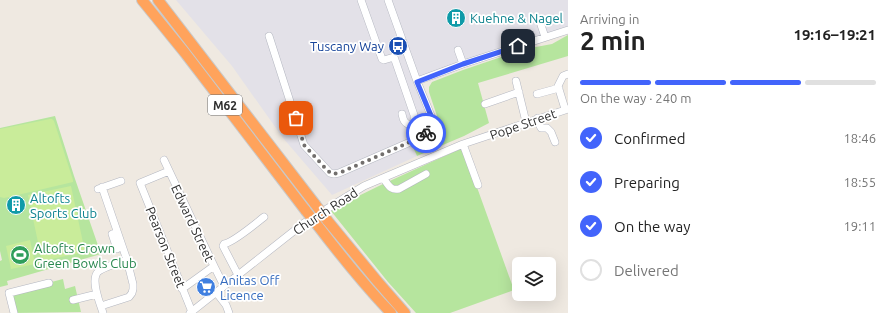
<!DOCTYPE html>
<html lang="en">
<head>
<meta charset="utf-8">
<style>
	body { margin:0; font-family:Ubuntu,sans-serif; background:#f2f2f2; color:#222; height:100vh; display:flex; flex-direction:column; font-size:15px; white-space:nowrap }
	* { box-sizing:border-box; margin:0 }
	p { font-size:13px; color:#767676 }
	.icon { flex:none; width:22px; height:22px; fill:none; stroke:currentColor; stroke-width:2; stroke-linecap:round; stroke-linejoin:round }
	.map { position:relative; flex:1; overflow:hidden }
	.sheet { display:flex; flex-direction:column; background:#fff; width:320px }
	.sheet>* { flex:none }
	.tools { position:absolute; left:512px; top:257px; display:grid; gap:8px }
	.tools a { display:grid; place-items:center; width:44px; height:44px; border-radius:6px; background:#fff; box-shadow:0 4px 16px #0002; font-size:20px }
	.pin { position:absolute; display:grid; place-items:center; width:34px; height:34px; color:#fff; margin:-17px; border-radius:8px; box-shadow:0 2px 6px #0006 }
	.courier { position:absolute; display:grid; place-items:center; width:40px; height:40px; margin:-20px; border:3px solid #4264fb; border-radius:50%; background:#fff; color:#222; box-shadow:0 1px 5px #0007 }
	.summary em { font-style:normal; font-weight:700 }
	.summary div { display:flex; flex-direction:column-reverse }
	.summary { display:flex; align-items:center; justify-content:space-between; height:68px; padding:0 12px }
	h1 { font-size:26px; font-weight:700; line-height:30px }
	.bar { display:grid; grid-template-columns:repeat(4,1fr); gap:6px 4px; align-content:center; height:48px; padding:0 12px }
	.bar i { height:5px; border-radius:3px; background:#e0e0e0 }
	.bar .current { background:#4264fb }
	.bar p { grid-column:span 4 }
	ol { padding:0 12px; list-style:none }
	li { display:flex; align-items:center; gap:12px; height:44px }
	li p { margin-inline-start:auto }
	li .icon { padding:4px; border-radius:50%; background:#4264fb; color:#fff; stroke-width:4 }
	li:last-child { color:#767676 }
	li i { width:22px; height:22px; border:2px solid #e0e0e0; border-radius:50% }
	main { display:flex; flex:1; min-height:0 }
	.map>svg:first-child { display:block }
</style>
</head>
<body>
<main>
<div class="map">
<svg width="568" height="313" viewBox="0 0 568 313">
	<rect width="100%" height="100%" fill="#efe9e1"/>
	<path fill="#e3e1e8" d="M176,0H568V30L414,82L427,118L413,146L417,156L332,195L283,138L232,66Z"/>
	<path fill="#b6e59e" d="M568,35V56L478,83L489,123L464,136L417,156L413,147L437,133L440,125L429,92V87L432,82L463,70L525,49L552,44Z
		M55,116L74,176L101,254L7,281L8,285L0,287V261L2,260L0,251V128Z
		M460,149L465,154L514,290L450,313H416L388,282L331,211L340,205L383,184Z
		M63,279L65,289L75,286L81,312L14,313L9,293Z"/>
	<path fill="#c9ec9a" d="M50,119H52L54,121L73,180V182L9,197L4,198L0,197V129Z
		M71,186L85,252L42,261L28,195Z
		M30,240L35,264L11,269L6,246Z"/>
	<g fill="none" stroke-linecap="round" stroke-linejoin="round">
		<g stroke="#b4b7c1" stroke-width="8">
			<path id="minor" d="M361,0L382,59L384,60L394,57L414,115V122L411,125L417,138
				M388,0L417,81L463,64L568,30
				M540,22L545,37
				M269,36L304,145L330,173L334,174L339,173L408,143L423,135L429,131L431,127L432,123V118L417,81
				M458,50L463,64
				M516,81L526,122
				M537,94L559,88
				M485,104L519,92
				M565,109L558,86L563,76L568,74
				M402,114C403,119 404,124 411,125
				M538,118L540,126L541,128H547L551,132L555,142
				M463,144L478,185
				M164,160L214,266L224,286
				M169,171L140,183L192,312
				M383,178C388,184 390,191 399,189L426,174
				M98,189L121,181
				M117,249L112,234L117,233
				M238,275L223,246L224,244C234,242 255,224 264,217
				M182,289L214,266
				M216,292L226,305L229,313
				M73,300L97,294
				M101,306L129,297L132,293L133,289V284L127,260L102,187
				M14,313L9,293L49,283
				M103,313C100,303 89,278 99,271C106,266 119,263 127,260
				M190,313L304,223L364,186L463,144L568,109"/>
		</g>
		<g stroke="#c9c9c9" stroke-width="12">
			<path id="highway" d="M142,0L185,53L306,211
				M158,0L315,204
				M327,220L378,282L405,313
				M318,226C341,256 365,286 391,313"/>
		</g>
		<use href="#minor" stroke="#fff" stroke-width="7"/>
		<use href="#highway" stroke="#ffa35c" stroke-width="10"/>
		<g stroke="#c9c9c9" stroke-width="12" stroke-linecap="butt">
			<path id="highway-bridge" d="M315,204L327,220
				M306,211L318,226"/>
		</g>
		<use href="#highway-bridge" stroke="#ffa35c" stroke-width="10"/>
	</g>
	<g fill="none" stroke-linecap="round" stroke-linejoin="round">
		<path stroke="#726f6d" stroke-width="4" stroke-dasharray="0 7.2" d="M296,118L304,145L327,170C331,174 334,174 339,173L408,143L426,133"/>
		<path stroke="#4264fb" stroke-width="5" d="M426,133C431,129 432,124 432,118L417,82L463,64L518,46"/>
	</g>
	<defs>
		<g id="building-disc" transform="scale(1)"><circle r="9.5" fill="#0f9aa8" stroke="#fff"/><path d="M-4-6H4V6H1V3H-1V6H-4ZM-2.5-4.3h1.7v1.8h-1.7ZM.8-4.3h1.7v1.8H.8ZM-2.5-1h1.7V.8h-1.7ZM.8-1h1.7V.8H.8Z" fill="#fff"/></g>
		<g id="bus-disc" transform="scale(1)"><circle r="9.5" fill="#1a4fb4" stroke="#fff"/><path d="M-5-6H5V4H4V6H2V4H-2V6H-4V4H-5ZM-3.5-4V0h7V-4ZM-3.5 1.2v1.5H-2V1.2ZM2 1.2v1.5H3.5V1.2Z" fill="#fff"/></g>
		<g id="stadium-disc" transform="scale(1)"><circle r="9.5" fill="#2e9e5b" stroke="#fff"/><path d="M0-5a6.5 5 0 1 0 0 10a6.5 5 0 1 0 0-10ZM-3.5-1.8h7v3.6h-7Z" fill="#fff"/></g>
		<g id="supermarket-disc" transform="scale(1)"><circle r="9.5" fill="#3f7fe0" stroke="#fff"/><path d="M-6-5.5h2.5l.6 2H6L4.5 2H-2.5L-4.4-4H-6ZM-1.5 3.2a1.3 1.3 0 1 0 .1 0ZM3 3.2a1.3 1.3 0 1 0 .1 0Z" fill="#fff"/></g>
	</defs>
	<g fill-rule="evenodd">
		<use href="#building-disc" x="456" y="18"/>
		<use href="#bus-disc" x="398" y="46"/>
		<use href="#building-disc" x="16" y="205"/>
		<use href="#stadium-disc" x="20" y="255"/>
		<use href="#supermarket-disc" x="206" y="287"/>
	</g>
	<g text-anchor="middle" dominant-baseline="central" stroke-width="3.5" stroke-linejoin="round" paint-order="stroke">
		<rect fill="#fff" stroke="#6d6d6d" stroke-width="1" x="208" y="95" width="34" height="20" rx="3"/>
		<g font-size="12" font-weight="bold" fill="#2e2e2e">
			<text x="225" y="105">M62</text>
		</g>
		<g font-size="13" fill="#0d838f" stroke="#fff" text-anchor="start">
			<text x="470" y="18">Kuehne &amp; Nagel</text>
			<text x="30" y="198">Altofts<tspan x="30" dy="15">Sports Club</tspan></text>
		</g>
		<g font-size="13" fill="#164399" stroke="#fff" text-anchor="end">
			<text x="384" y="46">Tuscany Way</text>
		</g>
		<g font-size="13" fill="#2e2e2e" stroke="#fff">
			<text transform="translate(523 124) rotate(-19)">Pope Street</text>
			<text transform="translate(325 211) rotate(-33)">Church Road</text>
			<text transform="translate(193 223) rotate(65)">Edward Street</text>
			<text transform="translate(166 247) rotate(68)">Pearson Street</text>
		</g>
		<g font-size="13" fill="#27864d" stroke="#fff" text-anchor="start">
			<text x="34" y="248">Altofts Crown<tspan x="34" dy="15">Green Bowls Club</tspan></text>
		</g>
		<g font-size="13" fill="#366cbe" stroke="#fff" text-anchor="start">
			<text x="220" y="280">Anitas Off<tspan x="220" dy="15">Licence</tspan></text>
		</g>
	</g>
</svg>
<div class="tools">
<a><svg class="icon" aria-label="layers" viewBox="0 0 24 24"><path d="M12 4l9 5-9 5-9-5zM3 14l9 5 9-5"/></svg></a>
</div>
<div class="pin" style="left:296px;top:118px;background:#ea580c"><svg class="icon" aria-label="bag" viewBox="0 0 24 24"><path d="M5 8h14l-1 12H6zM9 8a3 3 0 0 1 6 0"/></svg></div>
<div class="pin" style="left:518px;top:46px;background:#1f2937"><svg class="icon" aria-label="home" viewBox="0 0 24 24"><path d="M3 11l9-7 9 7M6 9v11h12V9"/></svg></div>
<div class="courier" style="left:426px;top:133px"><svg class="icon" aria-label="bike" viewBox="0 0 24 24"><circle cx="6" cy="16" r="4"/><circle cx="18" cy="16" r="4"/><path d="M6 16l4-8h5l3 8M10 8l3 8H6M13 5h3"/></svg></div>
</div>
<section class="sheet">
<div class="summary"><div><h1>2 min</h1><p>Arriving in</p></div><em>19:16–19:21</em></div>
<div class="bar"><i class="current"></i><i class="current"></i><i class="current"></i><i></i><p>On the way · 240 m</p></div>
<ol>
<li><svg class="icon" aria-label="check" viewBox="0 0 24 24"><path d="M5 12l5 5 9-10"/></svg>Confirmed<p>18:46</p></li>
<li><svg class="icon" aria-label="check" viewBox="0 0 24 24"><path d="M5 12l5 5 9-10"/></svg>Preparing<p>18:55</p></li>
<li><svg class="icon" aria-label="check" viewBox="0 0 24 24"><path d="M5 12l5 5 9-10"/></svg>On the way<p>19:11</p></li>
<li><i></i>Delivered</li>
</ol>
</section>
</main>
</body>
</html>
